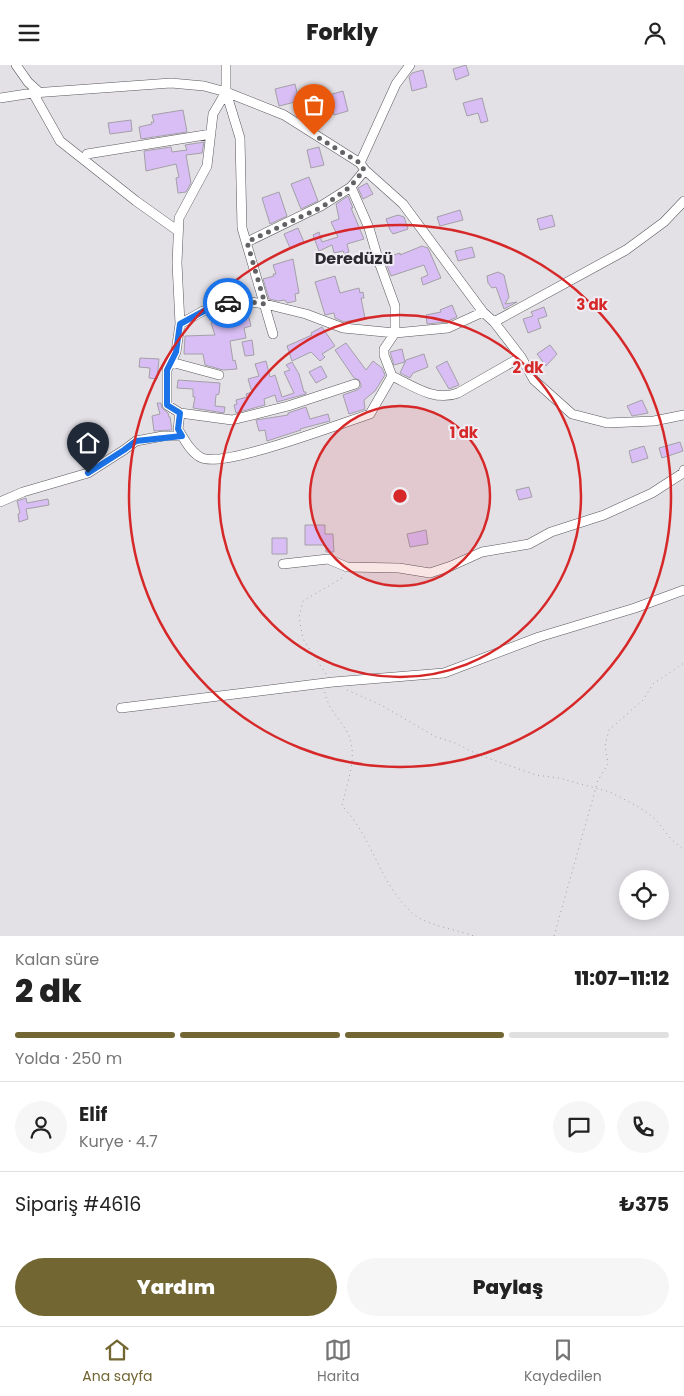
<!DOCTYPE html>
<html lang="tr">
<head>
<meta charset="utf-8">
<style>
	body { margin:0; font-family:Poppins,sans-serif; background:#f6f6f6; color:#222; height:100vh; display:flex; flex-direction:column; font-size:19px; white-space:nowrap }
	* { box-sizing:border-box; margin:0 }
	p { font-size:16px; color:#767676 }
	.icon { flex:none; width:28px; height:28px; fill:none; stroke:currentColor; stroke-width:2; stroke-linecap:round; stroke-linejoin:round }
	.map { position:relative; height:871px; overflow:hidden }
	.side { display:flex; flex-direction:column; background:#fff; flex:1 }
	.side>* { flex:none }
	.controls { position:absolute; left:619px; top:805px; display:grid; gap:10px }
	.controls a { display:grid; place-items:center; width:50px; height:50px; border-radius:50%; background:#fff; box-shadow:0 2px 12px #0003; font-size:25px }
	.pin { position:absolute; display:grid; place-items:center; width:42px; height:42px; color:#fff; margin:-51px -21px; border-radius:50% 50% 50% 0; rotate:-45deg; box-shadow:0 0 5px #0007 }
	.pin .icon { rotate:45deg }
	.courier { position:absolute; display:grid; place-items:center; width:50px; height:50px; margin:-25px; border:4px solid #1a73e8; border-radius:50%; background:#fff; color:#222; box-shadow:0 1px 6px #0007 }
	.head em { font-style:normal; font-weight:800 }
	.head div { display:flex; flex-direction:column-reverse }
	.head { display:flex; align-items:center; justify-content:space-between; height:85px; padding:0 15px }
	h1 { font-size:32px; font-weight:800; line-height:38px }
	.bar { display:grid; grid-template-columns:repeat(4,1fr); gap:8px 5px; align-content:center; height:60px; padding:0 15px }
	.bar i { height:6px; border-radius:4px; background:#e0e0e0 }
	.bar .current { background:#726633 }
	.bar p { grid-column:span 4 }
	.line { display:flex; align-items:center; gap:12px; padding:0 15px; border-top:1px solid #e0e0e0 }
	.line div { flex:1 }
	.round { display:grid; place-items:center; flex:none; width:52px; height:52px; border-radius:26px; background:#f6f6f6 }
	.primary-button { display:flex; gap:10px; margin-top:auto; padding:10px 15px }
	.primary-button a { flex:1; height:58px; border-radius:30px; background:#726633; color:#fff; font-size:20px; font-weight:800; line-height:58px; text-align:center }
	.primary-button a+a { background:#f6f6f6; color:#222 }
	header { display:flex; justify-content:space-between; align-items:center; height:65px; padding:0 15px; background:#fff; font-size:22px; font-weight:800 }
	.menu { display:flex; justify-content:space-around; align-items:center; height:70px; border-top:1px solid #e0e0e0; background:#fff; font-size:14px; color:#767676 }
	.menu a { display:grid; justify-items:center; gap:2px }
	.menu .current { color:#726633 }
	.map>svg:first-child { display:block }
</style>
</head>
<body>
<header><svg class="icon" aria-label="menu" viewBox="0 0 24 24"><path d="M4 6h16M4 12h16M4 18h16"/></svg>Forkly<svg class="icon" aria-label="person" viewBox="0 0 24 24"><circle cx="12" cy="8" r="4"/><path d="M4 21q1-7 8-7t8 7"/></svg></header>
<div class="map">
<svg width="684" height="871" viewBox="0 0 684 871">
	<rect width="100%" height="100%" fill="#e3e0e6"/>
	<path fill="#d8bef4" stroke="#a3a0a7" d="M466,0L469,10L456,15L453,4Z
		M423,5L427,22L412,26L409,12L412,8Z
		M295,19L299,36L279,41L275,24Z
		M343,26L348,46L334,50L329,30Z
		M482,33L488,56L481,58L478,48L467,51L463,38Z
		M183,45L187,67L141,74L139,62L152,59L151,57H154L152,50Z
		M131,55L132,66L110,69L108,58Z
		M204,77L202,88L186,90L191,118L186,127L178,128L176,113L179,112L176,99L146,106L144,86L171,82L172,87L187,85L185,80Z
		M319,82L324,100L311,103L307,85Z
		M309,112L318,136L301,144L291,119Z
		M367,118L373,129L363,134L358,123Z
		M279,127L287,151L270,159L262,133Z
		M348,131L353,143H351L364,174L347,179L349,187L344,189L343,186L334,188L332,180L319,186L313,170L319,167L322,177L338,172L331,157L339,154L336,139Z
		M460,145L463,155L440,161L437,152Z
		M398,150L404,152L408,164L393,169L390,165L386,154Z
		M552,150L555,161L540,165L537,154Z
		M298,163L304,177L290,183L284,169Z
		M422,181L428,183L441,213L423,220L421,213L428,210L424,200L391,211L384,193L400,188V190Z
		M472,182L475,192L458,196L455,186Z
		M293,194L299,228L295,229L296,236L287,238L285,235L278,236L269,234L263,214L274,211L273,209H276L273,200Z
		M498,207L504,210L509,232L505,239L517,237L504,244L496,222L492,223L488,218L487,211Z
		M335,211L340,228L359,223L360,228L363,227L364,233H361L365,253L344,257L335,253L334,248L325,250L315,217Z
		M452,240L457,252L446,257L427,259L426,250L441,247L440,245Z
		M544,242L547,251L538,254L541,263L528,268L523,254L533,251L531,247Z
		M248,249L251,261L244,263L246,273L230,276L233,296L235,295L237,304L223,305L205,300L203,289H184L185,271L215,270L211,258Z
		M322,262L335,281L322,289L325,292L320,296L311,287L292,296L287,281L312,270L311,268Z
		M252,275L254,290L245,291L242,277Z
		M346,278L366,305L373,296L382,303L385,310L375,326L364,335L365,344L349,349L343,330L357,325L361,322V320L359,315L354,313L335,285Z
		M550,280L557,289L546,301L537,289Z
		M402,284L405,297L394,300L390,287Z
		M424,289L428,302L413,308L410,313L400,308L406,295Z
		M140,293L159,294L157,314L149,313L150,303L139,302Z
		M266,296L270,312L275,310L282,332L294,328L284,307L290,305L286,300L292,297L299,309L304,327H306V329L277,337L275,330L264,334L265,340L236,348L234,340L237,339L236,335L247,332L246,329L252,327L248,314L259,311L255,299Z
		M447,296L459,320L449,324L436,302Z
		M321,301L327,312L316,318L309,307Z
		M178,315L220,318L219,329L216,330L215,341L225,342L224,348L193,343L195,332H193V324L177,323Z
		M642,335L648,348L632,351L627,341Z
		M157,338H161L162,343L168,348L169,352H170L172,365L154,366L152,351L160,349Z
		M306,342L310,354L328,349L330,356L300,364L301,365L267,376L265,365L259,366L256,355L288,350V348Z
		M680,377L683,386L662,393L659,383Z
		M644,381L648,393L632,398L629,386Z
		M529,422L532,432L519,435L516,425Z
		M26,433L27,438L48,434L49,440L26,444L28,454L19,457L18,449L20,448L17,436Z
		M305,460H325V469H333L334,487H326V480H305Z
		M426,465L428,479L410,482L407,469Z
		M272,473H287V489H272Z"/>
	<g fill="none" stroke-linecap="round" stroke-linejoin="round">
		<g stroke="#5a585d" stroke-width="10">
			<path id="minor" d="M16,0L28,17L40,28
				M226,0V27L240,73L242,163L273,269
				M33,28L60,76L136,136L178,166
				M0,33L33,28L171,18L204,21L226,27L284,50L360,98L365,105L403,139L483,247L494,257L521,292L534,315L572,349L607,358L654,356L684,350
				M84,94L87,89L211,69
				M360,98L396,19L410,0
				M351,122L369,163L379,197L395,241V268L384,284V290L392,311C413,321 435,337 458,328L521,292
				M247,177L321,141L351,122L365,105
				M494,257L626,185L664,157L684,136
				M180,259L203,246L237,235L265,239L306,249L343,263L395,268L448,263L483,247
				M171,297L219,310
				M355,319L288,341L232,355L180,348L178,364C184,374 191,388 202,393C224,403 342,358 370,349L392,311
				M180,348L167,340V305L176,287L180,259L177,198L179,153L207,101L213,49L226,27
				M0,437L23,427L88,408L124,385L136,376L163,371H182
				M283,499L328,494L347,502L399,503L430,508L451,501L482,487L529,479L551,467L604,450L652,428L683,408L684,405
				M121,643L333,617L444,608L539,572L635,543L684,525"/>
		</g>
		<path stroke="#a4a2a7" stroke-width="1" stroke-dasharray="1 4" stroke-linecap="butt" d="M326,609L303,574L299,552L303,536L342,513L344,509
			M347,625L379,639L436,672L453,677L479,690L536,710L559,713L610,727L637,741L649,749L657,756L671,774L684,785
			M325,627C327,642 338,652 346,665C360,689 347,716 342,741C370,769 378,811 405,841C409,844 412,849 416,851C433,862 455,864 474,871
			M554,871L598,715L608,699L605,680L609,665L643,635L653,619L684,598"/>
		<use href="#minor" stroke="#fff" stroke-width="9"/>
	</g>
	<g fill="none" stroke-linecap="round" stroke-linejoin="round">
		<path stroke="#626165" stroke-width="5" stroke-dasharray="0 9" d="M228,238L237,235L265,239L247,177L322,142L350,122L364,105L360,98L314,70"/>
		<path stroke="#1a73e8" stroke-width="6" d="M88,408L124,385L136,376L182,371L178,364L180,348L167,340V305L176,287L180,259L204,246L228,238"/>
	</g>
	<circle cx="400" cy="431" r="90" fill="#d62828" fill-opacity=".12"/>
	<g fill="none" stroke="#d62828" stroke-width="2.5">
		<circle cx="400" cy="431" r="90"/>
		<circle cx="400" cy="431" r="181"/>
		<circle cx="400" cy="431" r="271"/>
	</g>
	<g text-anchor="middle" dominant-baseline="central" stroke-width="4" stroke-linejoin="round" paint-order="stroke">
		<g font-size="16" font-weight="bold" fill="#2d2b30" stroke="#f0edf4">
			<text x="354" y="193">Deredüzü</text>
		</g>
	</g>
	<circle cx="400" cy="431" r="8" fill="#d62828" stroke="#f0edf4" stroke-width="2.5"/>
	<g font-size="15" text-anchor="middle" font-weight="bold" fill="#d62828" stroke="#f0edf4" stroke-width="4" stroke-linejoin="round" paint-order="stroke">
		<text x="592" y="245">3 dk</text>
		<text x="528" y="308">2 dk</text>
		<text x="464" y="373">1 dk</text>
	</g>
</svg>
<div class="controls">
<a><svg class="icon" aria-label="locate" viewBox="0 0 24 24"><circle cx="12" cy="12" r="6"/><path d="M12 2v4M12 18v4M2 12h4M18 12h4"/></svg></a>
</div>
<div class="pin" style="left:314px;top:70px;background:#ea580c"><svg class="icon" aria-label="bag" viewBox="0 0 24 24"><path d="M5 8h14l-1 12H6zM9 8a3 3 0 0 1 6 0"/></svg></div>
<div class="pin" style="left:88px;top:408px;background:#1f2937"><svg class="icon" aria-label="home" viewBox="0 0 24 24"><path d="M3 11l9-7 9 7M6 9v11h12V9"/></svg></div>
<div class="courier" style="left:228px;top:238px"><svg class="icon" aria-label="car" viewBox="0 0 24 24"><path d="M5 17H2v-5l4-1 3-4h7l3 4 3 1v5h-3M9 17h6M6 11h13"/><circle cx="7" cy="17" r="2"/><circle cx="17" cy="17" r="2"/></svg></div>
</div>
<section class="side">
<div class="head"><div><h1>2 dk</h1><p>Kalan süre</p></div><em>11:07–11:12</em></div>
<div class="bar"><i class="current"></i><i class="current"></i><i class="current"></i><i></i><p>Yolda · 250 m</p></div>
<div class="line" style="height:90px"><a class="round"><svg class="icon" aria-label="person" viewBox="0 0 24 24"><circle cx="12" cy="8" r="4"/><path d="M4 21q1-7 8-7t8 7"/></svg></a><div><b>Elif</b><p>Kurye · 4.7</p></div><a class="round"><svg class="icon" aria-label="chat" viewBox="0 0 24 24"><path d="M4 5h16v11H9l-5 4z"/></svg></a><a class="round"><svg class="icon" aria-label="phone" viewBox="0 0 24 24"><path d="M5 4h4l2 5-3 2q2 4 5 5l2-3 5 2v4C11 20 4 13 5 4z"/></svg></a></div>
<div class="line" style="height:65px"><div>Sipariş #4616</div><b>₺375</b></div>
<div class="primary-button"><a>Yardım</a><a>Paylaş</a></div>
</section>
<nav class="menu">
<a class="current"><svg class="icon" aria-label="home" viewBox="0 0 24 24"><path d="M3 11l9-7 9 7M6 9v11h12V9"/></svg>Ana sayfa</a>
<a><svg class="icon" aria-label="map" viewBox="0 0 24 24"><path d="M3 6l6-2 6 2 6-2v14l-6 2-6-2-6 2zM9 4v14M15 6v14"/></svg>Harita</a>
<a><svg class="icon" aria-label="saved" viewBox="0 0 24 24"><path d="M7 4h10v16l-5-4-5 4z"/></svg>Kaydedilen</a>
</nav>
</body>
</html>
